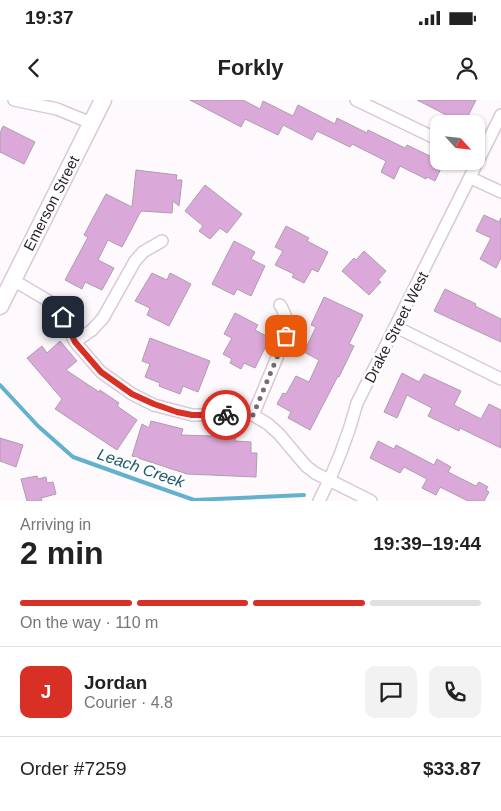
<!DOCTYPE html>
<html lang="en">
<head>
<meta charset="utf-8">
<style>
	body { margin:0; font-family:Helvetica,sans-serif; background:#f2f2f2; color:#222; height:100vh; display:flex; flex-direction:column; font-size:19px; white-space:nowrap }
	* { box-sizing:border-box; margin:0 }
	p { font-size:16px; color:#767676 }
	.icon { flex:none; width:28px; height:28px; fill:none; stroke:currentColor; stroke-width:2; stroke-linecap:round; stroke-linejoin:round }
	.map { position:relative; height:401px; overflow:hidden }
	.side { display:flex; flex-direction:column; background:#fff; flex:1 }
	.side>* { flex:none }
	.needle { width:32px; rotate:117deg }
	.buttons { position:absolute; left:430px; top:15px; display:grid; gap:10px }
	.buttons a { display:grid; place-items:center; width:55px; height:55px; border-radius:10px; background:#fff; box-shadow:0 1px 4px #0004; font-size:25px }
	.pin { position:absolute; display:grid; place-items:center; width:42px; height:42px; color:#fff; margin:-21px; border-radius:10px; box-shadow:0 2px 8px #0006 }
	.courier { position:absolute; display:grid; place-items:center; width:50px; height:50px; margin:-25px; border:4px solid #d93025; border-radius:50%; background:#fff; color:#222; box-shadow:0 1px 6px #0007 }
	.overview em { font-style:normal; font-weight:800 }
	.overview div { display:flex; flex-direction:column-reverse }
	.overview { display:flex; align-items:center; justify-content:space-between; height:85px; padding:0 20px }
	h1 { font-size:32px; font-weight:800; line-height:38px }
	.bar { display:grid; grid-template-columns:repeat(4,1fr); gap:8px 5px; align-content:center; height:60px; padding:0 20px }
	.bar i { height:6px; border-radius:4px; background:#e0e0e0 }
	.bar .active { background:#d93025 }
	.bar p { grid-column:span 4 }
	.line { display:flex; align-items:center; gap:12px; padding:0 20px; border-top:1px solid #e0e0e0 }
	.line div { flex:1 }
	.round { display:grid; place-items:center; flex:none; width:52px; height:52px; border-radius:10px; background:#f2f2f2 }
	.status { display:flex; justify-content:space-between; align-items:center; height:35px; padding:0 25px; background:#fff; direction:ltr }
	.status svg { height:14px; fill:currentColor }
	header { display:flex; justify-content:space-between; align-items:center; height:65px; padding:0 20px; background:#fff; font-size:22px; font-weight:800 }
	.map>svg:first-child { display:block }
</style>
</head>
<body>
<div class="status"><b>19:37</b><svg viewBox="0 0 49 12"><path d="M0 12V9h3v3zM5 12V6h3v6zM10 12V3h3v9zM15 12V0h3v12zM26 1h20v11H26zM47 4h2v5h-2z"/></svg></div>
<header><svg class="icon" aria-label="back" viewBox="0 0 24 24"><path d="M15 5l-7 7 7 7"/></svg>Forkly<svg class="icon" aria-label="person" viewBox="0 0 24 24"><circle cx="12" cy="8" r="4"/><path d="M4 21q1-7 8-7t8 7"/></svg></header>
<div class="map">
<svg width="501" height="401" viewBox="0 0 501 401">
	<rect width="100%" height="100%" fill="#fdf9fd"/>
	<g fill="none" stroke-linecap="round" stroke-linejoin="round">
		<path stroke="#63b1cc" stroke-width="4" d="M0,285L38,326L73,357L140,381L194,400L304,395"/>
	</g>
	<path fill="#dba9d9" stroke="#af9cae" d="M190,0H243L260,9L263,1L293,16L298,5L335,24L337,18L367,33L368,30L405,48L407,45L436,59L434,62L442,66L435,81L427,77L426,79L400,66L394,79L381,72L386,61L352,44L350,47L317,31L312,40L283,25L278,35L245,19L241,27Z
		M417,0H476L464,24Z
		M3,26L35,42L24,64L0,52V33Z
		M136,70L177,75L176,80H182L179,106L173,101L172,113L141,111L122,147L108,140L98,160L114,168L102,190L85,182L82,189L65,180L88,137L84,135L106,94L132,107Z
		M205,85L242,114L227,133L220,128L210,139L199,131L203,126L185,111Z
		M484,115L499,122L501,118V158L496,168L480,159L491,138L476,131Z
		M286,126L309,138L307,141L328,152L318,172L312,169L304,183L292,177L294,174L275,165L283,151L275,147Z
		M234,141L255,152L251,159L265,166L251,196L237,189L234,195L212,184Z
		M364,151L386,171L378,180L381,182L369,195L342,171L354,158L356,160Z
		M152,173L167,180L170,173L191,184L169,226L147,215L150,208L135,201Z
		M445,189L476,204L475,206L501,219V242L434,211Z
		M324,197L363,215L349,244L354,246L339,277L338,276L310,330L288,318L291,312L277,304L283,293L286,294L296,276L309,282L319,260L304,252L316,227L311,225Z
		M235,213L258,225L255,230L270,238L255,268L244,263L241,269L230,263L232,259L223,254L232,238L224,234Z
		M150,238L210,261L198,292L183,286L180,294L159,286L160,283L145,277L150,264L142,261Z
		M60,241L77,261L66,270L99,292L100,290L119,303L117,306L137,320L117,350L55,309L62,299L27,258L42,246L47,253Z
		M402,273L419,282L424,274L461,291L454,305L481,319L489,304L501,310V348L460,328L459,331L428,316L432,308L407,295L397,318L384,312Z
		M151,321L183,329L181,335L212,336V329L236,330L235,341L251,342V353H257L256,377L187,374L132,356L142,324L149,328Z
		M0,338L23,345L16,367L0,361Z
		M378,341L394,349L396,345L434,365L437,359L451,367L448,372L476,386L479,382L488,387L486,390L489,392L484,401H468L440,387L436,395L422,388L427,379L404,367L400,373L370,358Z
		M37,376L38,379L46,377L47,383L53,382L56,394L41,398L42,401H27L21,379Z"/>
	<g fill="none" stroke-linecap="round" stroke-linejoin="round">
		<g stroke="#dcc7d9" stroke-width="14">
			<path id="street" d="M14,0L57,9L91,23
				M356,0L439,40
				M471,78L501,92
				M13,180L52,203L63,217L75,242L101,272L132,294L154,305L192,315H253L268,324L279,334L306,366L315,373L371,401
				M396,227L501,279
				M75,242L92,230L103,218L135,161L143,152L162,141
				M253,315L286,236C288,224 287,216 280,205
				M319,401C335,370 348,337 357,303L501,15"/>
		</g>
		<g stroke="#dcc7d9" stroke-width="19">
			<path id="secondary" d="M0,206L103,0"/>
		</g>
		<use href="#street" stroke="#fff" stroke-width="11"/>
		<use href="#secondary" stroke="#fff" stroke-width="16"/>
	</g>
	<g fill="none" stroke-linecap="round" stroke-linejoin="round">
		<path stroke="#746e74" stroke-width="5" stroke-dasharray="0 9" d="M226,315H253L286,236"/>
		<path stroke="#d93025" stroke-width="6" d="M63,217L75,242L101,272L132,294L154,304L177,312L192,315H226"/>
	</g>
	<g text-anchor="middle" dominant-baseline="central" stroke-width="5" stroke-linejoin="round" paint-order="stroke">
		<g font-size="15" fill="#2b232a" stroke="#fff">
			<text transform="translate(51 103) rotate(-63)">Emerson Street</text>
			<text transform="translate(396 227) rotate(-63)">Drake Street West</text>
		</g>
		<g font-size="16" font-style="italic" fill="#1a596d" stroke="#fff">
			<text transform="translate(141 368) rotate(19)">Leach Creek</text>
		</g>
	</g>
</svg>
<div class="buttons">
<a><svg class="needle" viewBox="-14 -14 28 28"><path d="M0-13l5 13h-10z" fill="#e53935"/><path d="M0 13l5-13h-10z" fill="#767676"/></svg></a>
</div>
<div class="pin" style="left:286px;top:236px;background:#ea580c"><svg class="icon" aria-label="bag" viewBox="0 0 24 24"><path d="M5 8h14l-1 12H6zM9 8a3 3 0 0 1 6 0"/></svg></div>
<div class="pin" style="left:63px;top:217px;background:#1f2937"><svg class="icon" aria-label="home" viewBox="0 0 24 24"><path d="M3 11l9-7 9 7M6 9v11h12V9"/></svg></div>
<div class="courier" style="left:226px;top:315px"><svg class="icon" aria-label="bike" viewBox="0 0 24 24"><circle cx="6" cy="16" r="4"/><circle cx="18" cy="16" r="4"/><path d="M6 16l4-8h5l3 8M10 8l3 8H6M13 5h3"/></svg></div>
</div>
<section class="side">
<div class="overview"><div><h1>2 min</h1><p>Arriving in</p></div><em>19:39–19:44</em></div>
<div class="bar"><i class="active"></i><i class="active"></i><i class="active"></i><i></i><p>On the way · 110 m</p></div>
<div class="line" style="height:90px"><b class="round" style="background:#d93025;color:#fff">J</b><div><b>Jordan</b><p>Courier · 4.8</p></div><a class="round"><svg class="icon" aria-label="chat" viewBox="0 0 24 24"><path d="M4 5h16v11H9l-5 4z"/></svg></a><a class="round"><svg class="icon" aria-label="phone" viewBox="0 0 24 24"><path d="M5 4h4l2 5-3 2q2 4 5 5l2-3 5 2v4C11 20 4 13 5 4z"/></svg></a></div>
<div class="line" style="height:65px"><div>Order #7259</div><b>$33.87</b></div>
</section>
</body>
</html>
